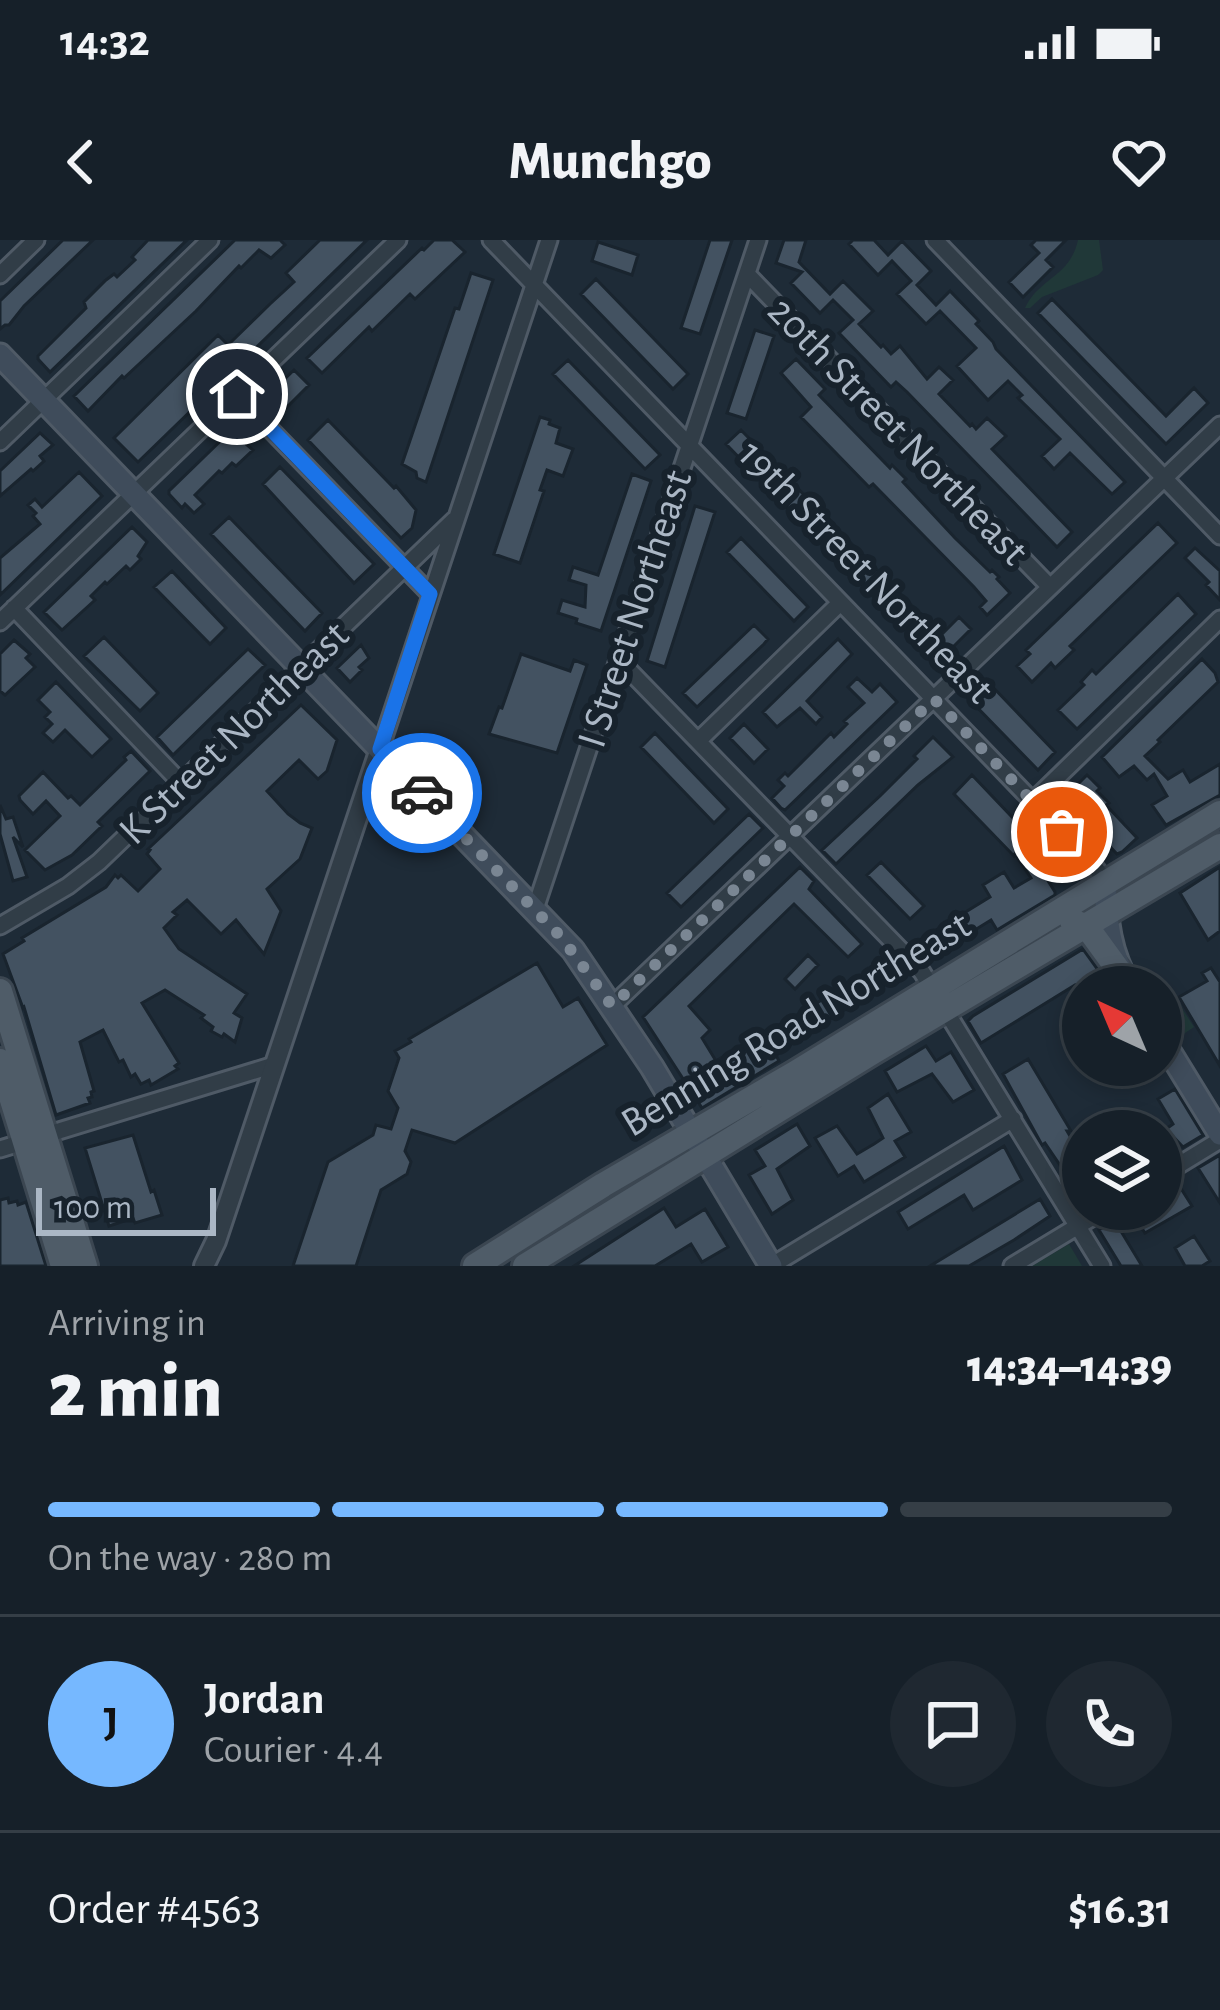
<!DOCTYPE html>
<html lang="en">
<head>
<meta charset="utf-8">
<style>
	body { margin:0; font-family:"Alegreya Sans",sans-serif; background:#1f2831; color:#f1f3f6; height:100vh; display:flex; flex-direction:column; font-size:45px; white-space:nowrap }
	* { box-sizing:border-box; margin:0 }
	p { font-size:39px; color:#9ea3a8 }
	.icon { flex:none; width:66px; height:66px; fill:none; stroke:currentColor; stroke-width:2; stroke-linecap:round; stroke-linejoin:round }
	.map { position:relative; height:1026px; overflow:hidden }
	.panel { display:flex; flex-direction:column; background:#162029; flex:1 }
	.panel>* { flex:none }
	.needle { width:78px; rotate:316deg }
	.tools { position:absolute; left:1062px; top:726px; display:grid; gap:24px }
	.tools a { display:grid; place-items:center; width:120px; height:120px; border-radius:50%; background:#162029; box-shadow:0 6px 18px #0003,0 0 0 3px #353e46; font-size:60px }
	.scale { position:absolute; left:36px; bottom:30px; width:180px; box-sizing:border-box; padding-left:12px; border:6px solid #abb7c5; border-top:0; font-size:33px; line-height:42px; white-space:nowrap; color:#abb7c5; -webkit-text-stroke:9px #17222c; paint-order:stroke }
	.pin { position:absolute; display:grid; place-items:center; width:102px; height:102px; color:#fff; margin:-51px; border:6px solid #fff; border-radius:50%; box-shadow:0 3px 12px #0007 }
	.courier { position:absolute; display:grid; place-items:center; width:120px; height:120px; margin:-60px; border:9px solid #1a73e8; border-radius:50%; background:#fff; color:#222; box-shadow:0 3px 15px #0007 }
	.headline em { font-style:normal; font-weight:800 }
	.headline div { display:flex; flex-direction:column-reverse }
	.headline { display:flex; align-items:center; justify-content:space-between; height:204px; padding:0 48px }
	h1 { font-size:78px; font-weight:800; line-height:90px }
	.bar { display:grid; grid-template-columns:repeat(4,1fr); gap:18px 12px; align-content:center; height:144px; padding:0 48px }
	.bar i { height:15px; border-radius:9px; background:#353e46 }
	.bar .active { background:#76b8ff }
	.bar p { grid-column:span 4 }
	.line { display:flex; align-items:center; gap:30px; padding:0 48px; border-top:3px solid #353e46 }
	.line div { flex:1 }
	.round { display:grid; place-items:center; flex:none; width:126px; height:126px; border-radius:63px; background:#1f2831 }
	.status { display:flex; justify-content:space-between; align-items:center; height:84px; padding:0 60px; background:#162029; direction:ltr }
	.status svg { height:33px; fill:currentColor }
	header { display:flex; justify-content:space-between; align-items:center; height:156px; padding:0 48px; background:#162029; font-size:54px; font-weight:800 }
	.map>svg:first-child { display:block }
</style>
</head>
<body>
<div class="status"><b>14:32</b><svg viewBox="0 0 49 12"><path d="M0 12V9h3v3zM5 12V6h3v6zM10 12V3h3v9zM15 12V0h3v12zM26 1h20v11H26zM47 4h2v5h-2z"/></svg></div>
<header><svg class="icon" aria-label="back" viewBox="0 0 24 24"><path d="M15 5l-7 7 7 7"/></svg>Munchgo<svg class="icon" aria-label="heart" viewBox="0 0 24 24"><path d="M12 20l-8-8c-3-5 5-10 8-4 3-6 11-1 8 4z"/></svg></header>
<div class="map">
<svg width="1220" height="1026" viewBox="0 0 1220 1026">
	<rect width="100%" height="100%" fill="#1e2b37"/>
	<path fill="#203838" d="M1078,0H1099L1103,30L1098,35L1042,57L1030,68H1025C1039,38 1070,37 1078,0Z
		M1176,759L1194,787L1179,797L1161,769Z
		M1069,1004L1082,1026H1032Z"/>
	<path fill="#435261" stroke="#19242e" stroke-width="3" d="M63,0H93L24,66L9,85H5L0,89V61Z
		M148,0H187L50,132L38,119V116L86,68L84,62L106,40L114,34L117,37L135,20L132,17Z
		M235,0H280L285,5L271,18L259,10L241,28L239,26L196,71L124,138L122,136L88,171L74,156Z
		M320,0H367L138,222L114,198L218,95L228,105L270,64L294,42L286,33Z
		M434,0H452L465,12L415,59L410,54L372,91L369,87L322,133L307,118L422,8L424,10Z
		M710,0H732L700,94L681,88Z
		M784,0H806L799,22L830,54L843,41L873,71L859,84L881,107L883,105L891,114L900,106L927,139L939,127L953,140L939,154L970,186L972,184L976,189L987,178L1006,196L992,209L1072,292L1057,307L907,152L896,142L891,147L839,93L853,80L833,60L820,73L791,43L802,32L776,23Z
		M853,0H874L888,15L902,1L931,31L917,45L936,65L950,51L979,81L976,84L993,102L996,109L1125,242L1112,254L1070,213L1054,229L1042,216L1060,199L1018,158L1022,155L1008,141L988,160L957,126L976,108L940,71L926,84L897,54L911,41L892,21L878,35L849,4Z
		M1036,0H1066L1046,20L1053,27L1023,57L1009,42L1039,13L1031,5Z
		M598,2L638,15L632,35L592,21Z
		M471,33L493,40L426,242L417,238L416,232L402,224L455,68L459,69Z
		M596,39L688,134L673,149L581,54Z
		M1052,59L1166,176L1194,148L1208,163L1166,204L1038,73Z
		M755,90L774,96L746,179L727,173Z
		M796,119L825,149L819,155L890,228L892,225L906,239L903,242L955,298L990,332L992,330L999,337L997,339L1010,353L987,375L980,367L986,361L974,347L873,244L869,247L801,177L811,167L781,133Z
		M568,120L660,215L645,229L553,134Z
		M294,130L309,145L281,173L266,157Z
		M540,177L550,180L549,184L560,188L556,203L573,209L563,236L547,230L540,250L544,251L520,323L494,314Z
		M328,180L394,248L396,246L416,270L412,288L401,298L308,200Z
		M238,184L253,199L247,205L253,210L236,226L232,223L222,233L219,231L195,255L204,264L194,273L185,264L182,268L169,254V251Z
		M741,190L912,366L910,369L938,398L959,377L971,389L948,412L936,400L925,410L726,204Z
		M40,193L53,205L40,216L44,221L33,231L31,229L0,256V231Z
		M280,227L374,324L354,343L263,244Z
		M79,232L102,256L0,355V318L40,284L33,276L36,273L28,265L35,259L42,267Z
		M632,234L651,241L601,391L576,383L577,379L558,373L562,360L585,367L586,345L569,340L573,327L598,335Z
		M695,266L715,272L665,427L647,421Z
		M229,277L322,373L305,391L211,294Z
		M1158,283L1177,303L1070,406L1074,410L1055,428L1051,423L1032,442L1017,426L1030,414L1026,410Z
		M132,287L147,302L138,316L141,319L130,330L126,326L107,344L105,342L91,356L95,360L62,390L44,372Z
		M741,298L808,367L794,381L727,312Z
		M1195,308L1220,331V360L1206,345L1209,342L1185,318Z
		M172,331L226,388L210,404L154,347Z
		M1178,354L1196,374L1077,489L1058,470L1084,445L1081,442L1092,430L1096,434Z
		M754,385L768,399L764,404L697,467L683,453Z
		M104,397L158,453L140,471L84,416Z
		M838,399L852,414L807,461L822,477L816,484L800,468L777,487L763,472Z
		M14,400L30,414L26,418L35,427L5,455L0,451V414Z
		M361,405L369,418L359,427L362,430L350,442L337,428Z
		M248,409L265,425L173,515L157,497Z
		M521,414L570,431L574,420L587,425L557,513L489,494L499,467L502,468Z
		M1202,419L1215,433L1218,442L1158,500L1160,502L1145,516L1168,539L1183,530L1190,542L1220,524V555L1166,585L1152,565L1167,556L1154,534L1147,540L1134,526L1119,537L1102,517Z
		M857,438L872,452L880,444L897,462L785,570L781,568L772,558L784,546L778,540L785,533L788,536L831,493L834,497L847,484L844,481L864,463L848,447Z
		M56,442L111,499L92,517L65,490L53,502L43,493L52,484L45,477L50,472L38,460Z
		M988,442L1055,512L1038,530L970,460Z
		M301,465L337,500L327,531L318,539L299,520L267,551L288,574L300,583L312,588L300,619L267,649L281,671L264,714L236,680L221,694L187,660L173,672L177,675L164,688L179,709L247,754L234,773L242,778L235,802L224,794L222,797L211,791L213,787L201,778L204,775L165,750L142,763L179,823L175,826L178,829L151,845L149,840L141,844L135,834L131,837L123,820L119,822L103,790L80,802L94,851L91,852L92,857L88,858L90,863L56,875L24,767L23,768L3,714L24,701L22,698L106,647L115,635L118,638L121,635L138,651L160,629L147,614L150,610L148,609Z
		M744,484L768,509L754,523L730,498Z
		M655,493L728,569L714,583L641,507Z
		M933,497L953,517L918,545L836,624L822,610L880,556L917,519L914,516Z
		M131,511L150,531L98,582L102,586L72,615L45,630L25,610L60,576L46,561L33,574L20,560L19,556L43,532L68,558L71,556L80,565L126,520L124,517Z
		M972,535L1033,599L1026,606L1055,652V655L997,690L991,680L931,717L920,700L990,657L983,645L1004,632L1014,648L1031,638L1015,614L1014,616L954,554Z
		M1087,535L1100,548L1097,551L1109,563L1106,565L1137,598L1122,612L1117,614L1064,558Z
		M0,565L6,579L13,577L23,607L13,597L27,637L13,641L0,594Z
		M749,574L763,588L681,667L667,653Z
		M881,622L924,666L910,679L867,635Z
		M800,627L814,641L809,649L862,704L848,717L794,664L689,766L710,790L702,798L716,821L763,792L764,795L886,721L896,738L775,813L779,821L702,868L643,777Z
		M1220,627V691L1208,700L1180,653Z
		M1083,709L1106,741L1096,747L1078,749L1075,745L981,803L968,781L973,776Z
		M808,715L818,725L795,749L785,739Z
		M537,723L563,767L578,758L607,805L455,903L412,890L405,911L411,922L407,934L381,950L356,1026H293L328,922L373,895L376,885L391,889L398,868L388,851L399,818L395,811L411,802L409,799Z
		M1211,728L1220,742V826L1179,757L1207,741L1202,733Z
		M926,806L936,821L951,812L974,850L953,862L932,834L897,852L885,831Z
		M1028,819L1071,891H1067L1083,918V959L1045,903L1042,905L1003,834Z
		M1175,849L1203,895L1183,907L1166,889L1173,884L1158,859Z
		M888,854L911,892L895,901L905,917L864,942L854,926L838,936L815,898L837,886L857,914L874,904L883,898L868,868Z
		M797,884L810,906L777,929L793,960L772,974L749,935L765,926L755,910Z
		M133,895L151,952L154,950L162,975L135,983L133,978L109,986L85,908Z
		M1004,906L1022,940L973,970L964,955L908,989L898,972Z
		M1220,915V963L1198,928Z
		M1180,947L1192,966L1145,993L1134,976L1147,969H1161V958Z
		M8,958L9,963L17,961L18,965L26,962L46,1026H0V960Z
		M1040,959L1050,976L1014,1000L969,1026H930Z
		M664,968L676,987L705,969L728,1007L702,1022L691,1004L655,1026H574Z
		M1114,980L1116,983L1142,1026H1121L1099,990Z
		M1194,996L1210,1021L1202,1026H1185L1175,1008Z"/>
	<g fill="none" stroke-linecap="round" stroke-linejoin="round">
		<g stroke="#4f5a66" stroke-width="21">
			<path id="minor" d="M491,0L1093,624L1105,641
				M935,0L1220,296
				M747,34L1050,347
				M0,35L36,0
				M237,155L430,354
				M0,202L210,0
				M14,368L181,543
				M0,382L398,0
				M618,419L922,732L1102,1026
				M698,501L840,363
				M380,509L549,0
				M1033,561L1220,379
				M535,669L758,0
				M0,686L68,646L99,622L454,280
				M612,766L1220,185
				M0,909L274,825
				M1161,936L1220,900
				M771,1026L1013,879
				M1012,1026L1106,969"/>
		</g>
		<g stroke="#4f5a66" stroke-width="24">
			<path id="tertiary" d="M204,1026L216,1001L380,509"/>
		</g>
		<g stroke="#4f5a66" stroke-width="27">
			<path id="secondary" d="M0,115L573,710L652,827L771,1026
				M1105,641C1106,680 1109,713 1130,747
				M1161,798L1220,894"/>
		</g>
		<g stroke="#3b4651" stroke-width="30">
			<path id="primary" d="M1072,681L1087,687L1119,731
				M0,751L85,1026
				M0,821L63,1026
				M475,1026L603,945L795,833L1220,573
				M525,1026L873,812L1220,606"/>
		</g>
		<use href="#minor" stroke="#313d47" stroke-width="15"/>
		<use href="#tertiary" stroke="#313d47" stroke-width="18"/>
		<use href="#secondary" stroke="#3f4c5b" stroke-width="21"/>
		<use href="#primary" stroke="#4f5c68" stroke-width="24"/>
	</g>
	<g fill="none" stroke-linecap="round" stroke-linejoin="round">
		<path stroke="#7a8693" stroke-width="12" stroke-dasharray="0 21.6" d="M422,553L562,698L612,766L934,459L1062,592"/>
		<path stroke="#1a73e8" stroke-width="15" d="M237,154L430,354L380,509L422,553"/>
	</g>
	<g text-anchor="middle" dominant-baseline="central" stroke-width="12" stroke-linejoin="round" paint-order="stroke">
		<g font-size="42" fill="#abb7c5" stroke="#17222c">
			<text transform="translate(898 191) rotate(46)">20th Street Northeast</text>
			<text transform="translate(866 332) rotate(46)">19th Street Northeast</text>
			<text transform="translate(635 369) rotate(-72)">I Street Northeast</text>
			<text transform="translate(234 493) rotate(-44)">K Street Northeast</text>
			<text transform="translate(796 784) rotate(-31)">Benning Road Northeast</text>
		</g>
	</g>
</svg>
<div class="tools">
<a><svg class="needle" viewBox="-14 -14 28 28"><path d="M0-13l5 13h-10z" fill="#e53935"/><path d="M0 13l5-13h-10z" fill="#9ea3a8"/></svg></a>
<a><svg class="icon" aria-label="layers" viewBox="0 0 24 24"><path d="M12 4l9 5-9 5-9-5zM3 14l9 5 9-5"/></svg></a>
</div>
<div class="scale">100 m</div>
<div class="pin" style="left:1062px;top:592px;background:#ea580c"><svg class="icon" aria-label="bag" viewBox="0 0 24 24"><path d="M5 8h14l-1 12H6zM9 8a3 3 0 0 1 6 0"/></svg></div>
<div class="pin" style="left:237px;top:154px;background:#1f2937"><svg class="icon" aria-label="home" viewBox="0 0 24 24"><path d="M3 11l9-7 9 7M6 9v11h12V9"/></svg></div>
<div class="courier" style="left:422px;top:553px"><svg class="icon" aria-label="car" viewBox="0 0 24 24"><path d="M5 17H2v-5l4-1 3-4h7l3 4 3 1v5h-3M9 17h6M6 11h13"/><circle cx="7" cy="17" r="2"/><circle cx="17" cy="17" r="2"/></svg></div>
</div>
<section class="panel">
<div class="headline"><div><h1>2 min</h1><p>Arriving in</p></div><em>14:34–14:39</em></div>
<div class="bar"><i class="active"></i><i class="active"></i><i class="active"></i><i></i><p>On the way · 280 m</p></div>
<div class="line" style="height:216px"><b class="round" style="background:#76b8ff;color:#111">J</b><div><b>Jordan</b><p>Courier · 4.4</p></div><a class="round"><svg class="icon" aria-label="chat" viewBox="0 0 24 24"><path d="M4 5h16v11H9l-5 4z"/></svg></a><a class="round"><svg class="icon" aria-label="phone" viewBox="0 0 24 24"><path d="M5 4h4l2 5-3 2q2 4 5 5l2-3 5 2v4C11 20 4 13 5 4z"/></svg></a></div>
<div class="line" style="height:156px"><div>Order #4563</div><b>$16.31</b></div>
</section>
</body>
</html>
